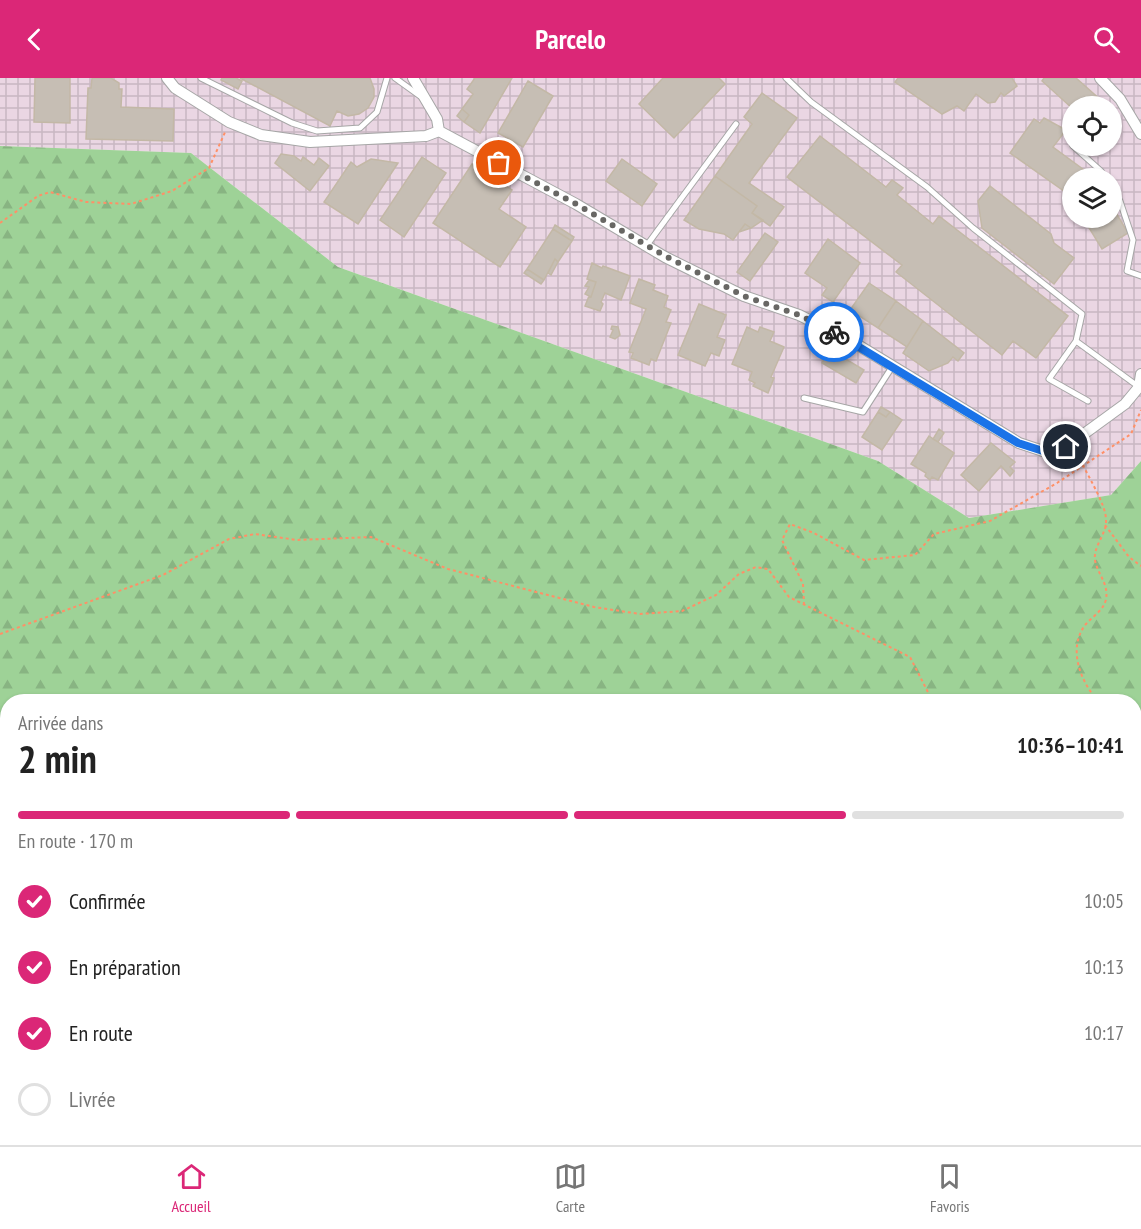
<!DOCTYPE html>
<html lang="fr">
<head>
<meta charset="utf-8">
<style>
	body { margin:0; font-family:"PT Sans Narrow",sans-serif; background:#f6f6f6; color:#222; height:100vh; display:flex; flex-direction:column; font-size:22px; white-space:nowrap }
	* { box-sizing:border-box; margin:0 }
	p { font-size:20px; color:#767676 }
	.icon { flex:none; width:33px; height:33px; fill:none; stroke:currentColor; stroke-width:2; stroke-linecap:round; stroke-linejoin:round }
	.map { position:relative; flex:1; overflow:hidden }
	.sheet { position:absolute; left:0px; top:616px; width:1142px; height:452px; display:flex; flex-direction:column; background:#fff; border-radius:24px 24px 0 0; box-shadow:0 2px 4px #0004 }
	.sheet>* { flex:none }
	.buttons { position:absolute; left:1062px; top:18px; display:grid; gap:12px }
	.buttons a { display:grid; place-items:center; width:60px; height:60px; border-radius:50%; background:#fff; box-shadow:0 2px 4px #0004; font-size:30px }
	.pin { position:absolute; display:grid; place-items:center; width:51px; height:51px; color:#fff; margin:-26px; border:3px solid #fff; border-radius:50%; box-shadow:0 2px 6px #0007 }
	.courier { position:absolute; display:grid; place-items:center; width:60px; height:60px; margin:-30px; border:4px solid #1a73e8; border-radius:50%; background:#fff; color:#222; box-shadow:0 2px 8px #0007 }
	.head em { font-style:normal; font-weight:700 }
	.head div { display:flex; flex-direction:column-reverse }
	.head { display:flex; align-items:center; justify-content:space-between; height:102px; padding:0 18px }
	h1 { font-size:39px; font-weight:700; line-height:45px }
	.bar { display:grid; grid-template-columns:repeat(4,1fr); gap:9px 6px; align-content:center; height:72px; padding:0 18px }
	.bar i { height:8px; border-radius:4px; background:#e0e0e0 }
	.bar .on { background:#db2777 }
	.bar p { grid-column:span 4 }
	ol { padding:0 18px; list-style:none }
	li { display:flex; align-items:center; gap:18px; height:66px }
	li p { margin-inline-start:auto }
	li .icon { padding:6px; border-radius:50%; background:#db2777; color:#fff; stroke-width:4 }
	li:last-child { color:#767676 }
	li i { width:33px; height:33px; border:3px solid #e0e0e0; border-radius:50% }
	header { display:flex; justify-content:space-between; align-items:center; height:78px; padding:0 18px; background:#db2777; color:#fff; font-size:27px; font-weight:700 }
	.dock { display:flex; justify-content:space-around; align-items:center; height:84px; border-top:2px solid #e0e0e0; background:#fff; font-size:16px; color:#767676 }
	.dock a { display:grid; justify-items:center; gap:3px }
	.dock .on { color:#db2777 }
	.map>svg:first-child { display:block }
</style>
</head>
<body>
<header><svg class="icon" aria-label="back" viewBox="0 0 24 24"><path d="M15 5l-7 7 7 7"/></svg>Parcelo<svg class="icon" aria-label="search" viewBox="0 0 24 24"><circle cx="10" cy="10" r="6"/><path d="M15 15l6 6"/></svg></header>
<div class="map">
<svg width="1141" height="1067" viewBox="0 0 1141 1067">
	<defs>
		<pattern id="industrial-grid" width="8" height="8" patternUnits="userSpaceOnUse" patternTransform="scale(1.5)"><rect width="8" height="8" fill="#ead6e3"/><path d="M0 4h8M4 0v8" fill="none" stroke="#c8b7c2"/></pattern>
		<pattern id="forest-firs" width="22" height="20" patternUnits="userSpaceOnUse" patternTransform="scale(1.5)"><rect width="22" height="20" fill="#9ed297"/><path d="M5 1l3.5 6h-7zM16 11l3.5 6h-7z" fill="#88b482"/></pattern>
	</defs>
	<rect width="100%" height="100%" fill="#f0eee5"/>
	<path fill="#dddcdc" d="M7,688L8,1060H483L490,1067H0V689Z
		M1134,752L1141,754V1067H933L943,1060H1134Z
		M557,1060H872L879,1067H548Z"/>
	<path fill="url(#industrial-grid)" fill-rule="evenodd" d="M0,0H1141V383L1111,417L969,440L878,383L338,189L191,75L0,68ZM1072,28H1112V68H1072ZM1072,100H1112V140H1072Z"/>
	<path fill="url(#forest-firs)" d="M0,68L191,75L338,189L878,383L969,440L1111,417L1141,383V754L1134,752V624H8L7,688L0,689Z
		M483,1061H557L548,1067H490Z
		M872,1061H943L933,1067H879Z"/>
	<path fill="#bffdcf" d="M578,1060L641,1061L649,1067H572Z"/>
	<path fill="#7ee4ce" d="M610,1060L625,1061L633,1067H608L606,1065Z"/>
	<path fill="#c6beb4" stroke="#c3b8a6" stroke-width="1.5" d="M35,0H70V45L34,44Z
		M92,0H111L119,5V11H122L121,29L174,31L173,63L86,61L88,10H91Z
		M222,0H236L242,3L238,11L221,2Z
		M240,0H370L374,11V19L368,30L359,36L348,38L337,33L330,48Z
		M475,0H512L480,55L464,44L469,37L462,31L473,16L467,11Z
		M663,0H719L725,6L674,60L639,26Z
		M898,0H1012L1017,8L1004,18L1001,15L995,24L988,25L976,16L964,33L957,28L942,36L895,4Z
		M1044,0H1076L1102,23L1097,28H1072V30L1042,3Z
		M528,3L553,18L523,69L498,55Z
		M762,15L797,40L749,105L784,129L770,148L752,135L757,128L715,98L752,46L744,39Z
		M462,31L469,37L464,44L457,38Z
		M1044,40L1066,52L1053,69L1095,100H1072V123L1068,116L1010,75L1034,41L1040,45Z
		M820,58L886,109L892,102L903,110L897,117L933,146L939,138L1068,238L1036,280L1013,263L1002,277L896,194L902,187L787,99Z
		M281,76L294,78L301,83L303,79L314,87L319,80L329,88L310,113L275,85Z
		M422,79L446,95L404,159L380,142Z
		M371,81L398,85L358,146L324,124L351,84L357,89Z
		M622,81L657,106L642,128L606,103Z
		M472,86L512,112L499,131L526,149L500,189L433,145Z
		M715,98L757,128L752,135L763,142L751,150L745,146L733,162L724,156L699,151L684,142Z
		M990,108L1051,156L1054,165L1074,180L1054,206L982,150L978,123Z
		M1112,128L1128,155L1102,171L1083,140H1112Z
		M745,146L751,150L739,154Z
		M555,147L574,159L572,163L553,151Z
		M553,151L572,163L558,184L555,181L544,202L527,191Z
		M765,155L778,164L750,203L737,194Z
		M828,161L860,185L833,224L822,217L827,210L805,195Z
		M555,181L558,184L551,197L548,195Z
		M592,185L602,190L603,188L630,198L621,222L605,215L601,224L603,226L600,233L585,228L589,218L591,219L596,204L587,201Z
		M527,191L544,202L541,206L524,195Z
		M639,201L655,207L653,212L668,218L664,229L671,232L666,244L671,245L656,283L651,281L649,287L631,280L633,275L629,274L646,231L630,225Z
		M589,202L596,204L591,219L585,216L589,209L585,208Z
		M869,205L896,223L878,250L850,232Z
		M896,223L923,243L907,269L878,250Z
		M699,226L726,237L717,259L725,262L719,278L711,275L705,288L678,277Z
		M923,243L964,275L958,283L953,279L948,285L929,293L903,275Z
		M612,248L618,249L620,257L615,261L610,259L613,252L611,251Z
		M747,249L758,254L760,249L774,254L770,263L784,269L771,299L774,300L768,315L753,308L755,305L749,302L752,294L732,286Z
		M829,271L864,292L856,305L822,285Z
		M881,329L890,334L886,339L878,334Z
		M878,334L886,339L890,334L902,342L882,372L862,359Z
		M939,351L944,355L938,364L933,361Z
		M929,358L954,375L938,402L932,399L930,402L925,398L926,395L911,386Z
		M991,365L1015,384L1010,389L1014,393L1010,398L1001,388L979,413L961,397Z
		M6,721H8V736L0,738V725L7,724Z
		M0,780L8,783L4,795L0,793Z
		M1138,936L1141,937V953L1134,951Z
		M8,952V976L4,980L5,987H0V966L3,962L1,960Z
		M1134,1011H1141V1022H1134Z
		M16,1060H34L38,1064L36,1067L19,1065L17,1067L13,1063Z
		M287,1060H299L293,1067Z
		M299,1060H305L309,1065L307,1067H297L294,1065Z
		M357,1060H376L370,1067L364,1061L359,1066L355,1062Z
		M652,1060H672L679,1066L656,1067L651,1062Z
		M746,1060L751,1064L748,1067H740Z
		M800,1060H811L818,1067H794Z
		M1012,1060H1032V1067H1012Z"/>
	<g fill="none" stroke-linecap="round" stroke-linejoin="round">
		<g stroke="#a6a6a6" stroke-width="7">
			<path id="service" d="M201,0L292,45L317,53L360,50L377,34L387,0
				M395,0L420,18
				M786,0L811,24L927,109L973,150L1082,236L1076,263
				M1073,68L1101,93L1105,100
				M1112,110L1120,123L1133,162L1127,193L1141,198
				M647,167L736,46
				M804,320L863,334L892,289
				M1088,323L1049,301L1076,263L1139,309"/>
		</g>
		<g stroke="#a6a6a6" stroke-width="12">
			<path id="minor" d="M167,0L175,10L229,44L261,57L310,64L426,58L439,53
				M413,0L437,41L439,53
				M1100,0L1120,21L1141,56
				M439,53L576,126L665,179L744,218L799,237L848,261L1019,365L1043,373L1066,369L1125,326L1139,309L1141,296
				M0,700L8,698
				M0,815L8,819
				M1134,877L1141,878
				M1134,978L1141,977
				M332,1060L338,1067
				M471,1060L480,1067
				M759,1060L766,1067
				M1045,1060L1046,1067
				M409,1066L417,1060
				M91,1067L97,1060
				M194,1067L201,1060
				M381,1067L387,1060
				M689,1067L696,1060
				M946,1067L955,1060"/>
		</g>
		<g stroke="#5a7c00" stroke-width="16">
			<path id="secondary" d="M0,903L8,907
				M248,1060L255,1067"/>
		</g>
		<path stroke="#ff9067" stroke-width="2" stroke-dasharray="3 3" stroke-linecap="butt" d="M0,145L38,118L50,114L86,124L131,126L172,113L209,90L226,52
			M1083,387C1090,402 1106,427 1106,442C1107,456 1093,468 1095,482C1097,495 1109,506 1106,521C1104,532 1093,538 1086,546C1067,569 1080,604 1099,624
			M1105,447L1129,479L1141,488
			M804,527L803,506L782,462L790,446L814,455L864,482L915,477L934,456L990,443L1057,405L1131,356L1141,332
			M0,556L163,497L229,461L255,456L297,462L371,459L448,491L594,529L640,536L682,533L716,517L739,496L756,489L768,491L789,519L910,579L933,624
			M1134,654L1141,657
			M1134,767L1141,769
			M269,1060L276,1067
			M498,1060L504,1067"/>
		<use href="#service" stroke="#fff" stroke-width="5"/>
		<use href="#minor" stroke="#fff" stroke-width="10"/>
		<use href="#secondary" stroke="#eefdb6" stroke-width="15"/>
	</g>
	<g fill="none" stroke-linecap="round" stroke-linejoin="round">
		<path stroke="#686764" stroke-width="6" stroke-dasharray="0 10.8" d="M499,85L576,126L665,178L744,218L799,237L834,254"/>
		<path stroke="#1a73e8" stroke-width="8" d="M834,254L1018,365L1043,373L1066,369"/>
	</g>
</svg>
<div class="buttons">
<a><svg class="icon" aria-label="locate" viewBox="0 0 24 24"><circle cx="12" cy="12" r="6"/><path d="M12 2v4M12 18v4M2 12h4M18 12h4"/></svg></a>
<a><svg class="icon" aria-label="layers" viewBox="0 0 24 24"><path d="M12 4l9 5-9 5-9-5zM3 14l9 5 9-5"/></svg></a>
</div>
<div class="pin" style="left:499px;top:85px;background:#ea580c"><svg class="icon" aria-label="bag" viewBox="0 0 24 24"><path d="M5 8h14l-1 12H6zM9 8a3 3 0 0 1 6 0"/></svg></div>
<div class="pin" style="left:1066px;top:369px;background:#1f2937"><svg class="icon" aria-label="home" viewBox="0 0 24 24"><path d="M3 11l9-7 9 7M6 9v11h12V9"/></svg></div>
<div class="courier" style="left:834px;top:254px"><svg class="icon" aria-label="bike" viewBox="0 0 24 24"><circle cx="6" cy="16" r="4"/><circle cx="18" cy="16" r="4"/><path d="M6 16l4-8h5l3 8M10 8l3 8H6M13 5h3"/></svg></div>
<section class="sheet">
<div class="head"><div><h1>2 min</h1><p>Arrivée dans</p></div><em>10:36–10:41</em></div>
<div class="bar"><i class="on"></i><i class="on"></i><i class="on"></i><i></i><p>En route · 170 m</p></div>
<ol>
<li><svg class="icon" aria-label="check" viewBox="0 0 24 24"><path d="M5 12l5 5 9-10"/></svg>Confirmée<p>10:05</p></li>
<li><svg class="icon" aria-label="check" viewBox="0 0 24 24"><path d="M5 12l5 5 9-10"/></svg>En préparation<p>10:13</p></li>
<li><svg class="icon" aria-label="check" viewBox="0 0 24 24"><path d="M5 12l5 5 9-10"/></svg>En route<p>10:17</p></li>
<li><i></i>Livrée</li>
</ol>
</section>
</div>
<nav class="dock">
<a class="on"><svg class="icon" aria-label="home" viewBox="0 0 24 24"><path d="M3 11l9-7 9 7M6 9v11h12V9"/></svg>Accueil</a>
<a><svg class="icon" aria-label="map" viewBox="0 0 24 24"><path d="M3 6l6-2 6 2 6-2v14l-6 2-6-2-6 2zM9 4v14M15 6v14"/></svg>Carte</a>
<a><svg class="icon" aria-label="saved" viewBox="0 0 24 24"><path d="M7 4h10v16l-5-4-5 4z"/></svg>Favoris</a>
</nav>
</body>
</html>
